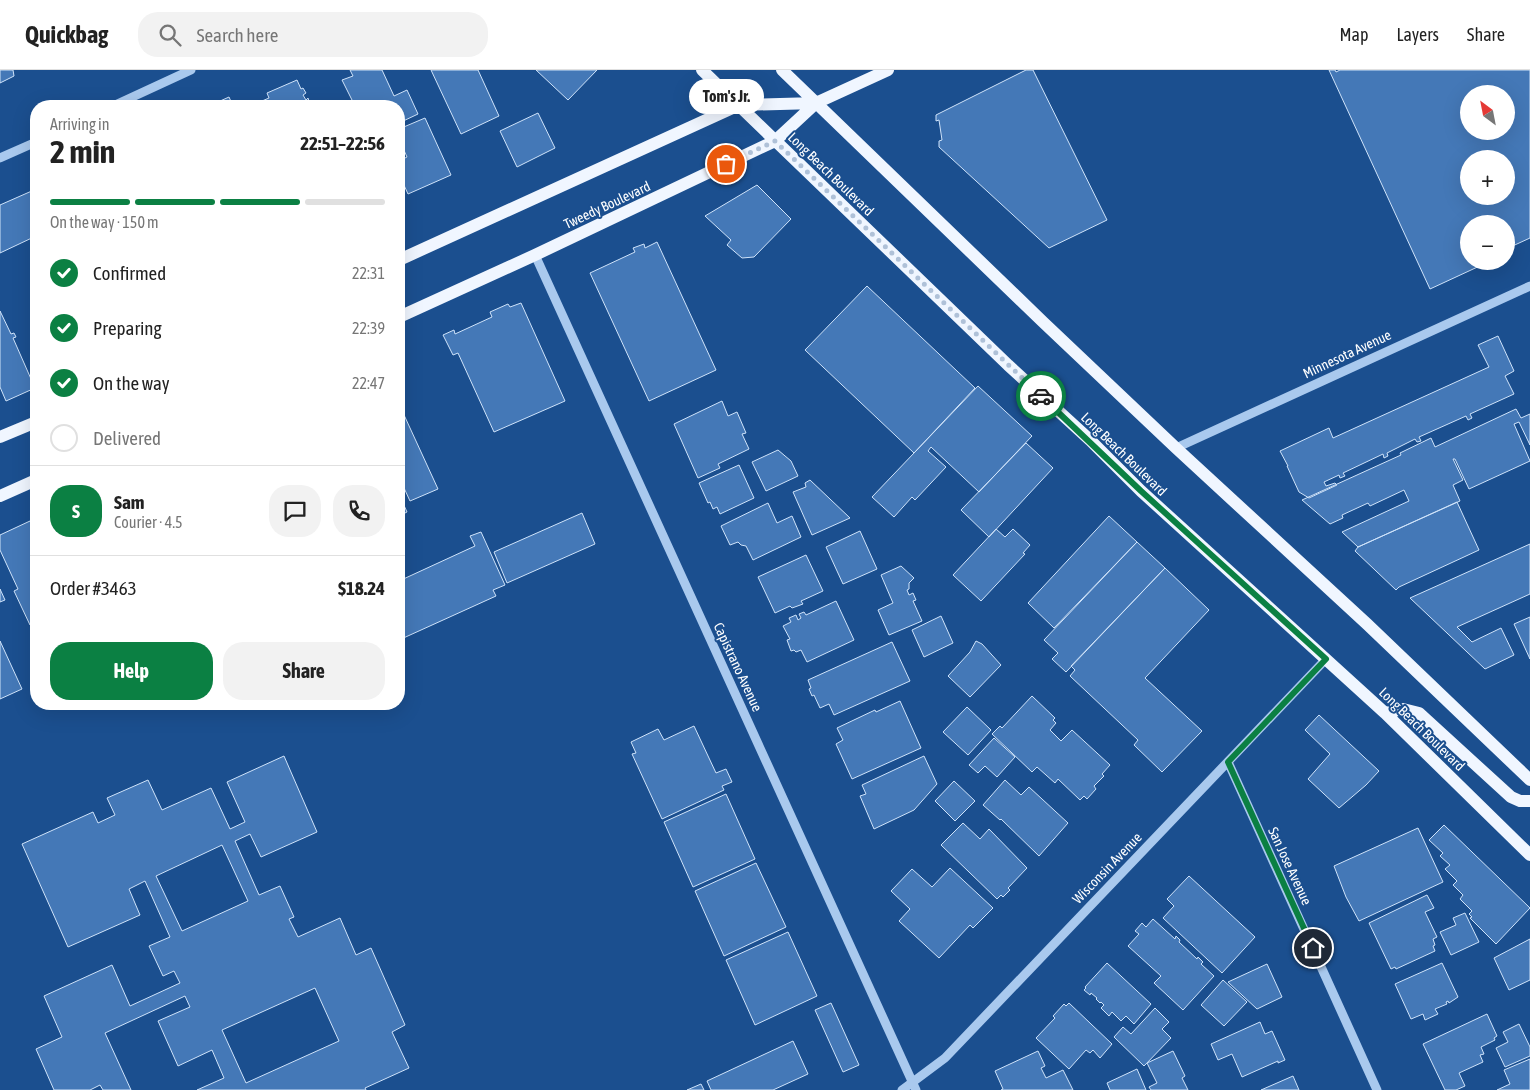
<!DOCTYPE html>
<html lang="en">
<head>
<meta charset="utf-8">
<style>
	body { margin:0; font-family:"Asap Condensed",sans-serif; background:#f2f2f2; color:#222; height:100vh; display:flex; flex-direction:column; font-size:19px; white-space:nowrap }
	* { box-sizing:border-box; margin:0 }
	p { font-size:16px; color:#767676 }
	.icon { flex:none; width:28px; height:28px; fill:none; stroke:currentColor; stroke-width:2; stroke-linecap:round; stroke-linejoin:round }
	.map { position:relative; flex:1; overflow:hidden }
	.panel { position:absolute; left:30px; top:30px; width:375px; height:610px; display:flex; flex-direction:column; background:#fff; border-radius:20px; box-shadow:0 5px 20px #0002 }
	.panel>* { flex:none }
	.needle { width:32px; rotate:328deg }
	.controls { position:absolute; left:1460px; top:15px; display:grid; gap:10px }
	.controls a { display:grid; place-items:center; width:55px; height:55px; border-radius:50%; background:#fff; box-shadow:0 5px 20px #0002; font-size:25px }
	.pin { position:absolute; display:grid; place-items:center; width:42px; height:42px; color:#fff; margin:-21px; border:2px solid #fff; border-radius:50%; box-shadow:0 1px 5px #0007 }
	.courier { position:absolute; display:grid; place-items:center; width:50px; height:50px; margin:-25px; border:4px solid #0b8043; border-radius:50%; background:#fff; color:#222; box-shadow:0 1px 6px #0007 }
	.bubble { position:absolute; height:35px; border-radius:18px; background:#fff; box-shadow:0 5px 20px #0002; font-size:16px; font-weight:700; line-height:35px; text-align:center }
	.head em { font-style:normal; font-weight:700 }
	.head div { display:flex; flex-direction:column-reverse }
	.head { display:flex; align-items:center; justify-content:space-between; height:85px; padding:0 20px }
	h1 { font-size:32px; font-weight:700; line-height:38px }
	.bar { display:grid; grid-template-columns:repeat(4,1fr); gap:8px 5px; align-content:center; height:60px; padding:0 20px }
	.bar i { height:6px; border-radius:4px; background:#e0e0e0 }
	.bar .selected { background:#0b8043 }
	.bar p { grid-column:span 4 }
	.line { display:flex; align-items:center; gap:12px; padding:0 20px; border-top:1px solid #e0e0e0 }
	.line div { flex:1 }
	.round { display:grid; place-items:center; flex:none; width:52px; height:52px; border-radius:20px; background:#f2f2f2 }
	ol { padding:0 20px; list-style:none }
	li { display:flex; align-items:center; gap:15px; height:55px }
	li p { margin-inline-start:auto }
	li .icon { padding:5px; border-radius:50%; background:#0b8043; color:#fff; stroke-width:4 }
	li:last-child { color:#767676 }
	li i { width:28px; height:28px; border:2px solid #e0e0e0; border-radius:50% }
	.primary-button { display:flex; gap:10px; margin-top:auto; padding:10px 20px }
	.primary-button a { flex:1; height:58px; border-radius:20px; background:#0b8043; color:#fff; font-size:20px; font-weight:700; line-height:58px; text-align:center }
	.primary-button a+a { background:#f2f2f2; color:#222 }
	header { display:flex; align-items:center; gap:30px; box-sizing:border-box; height:70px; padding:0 25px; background:#fff; border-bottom:1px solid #e0e0e0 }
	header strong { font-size:24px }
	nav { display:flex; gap:28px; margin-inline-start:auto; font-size:18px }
	.search { width:350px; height:45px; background:#f2f2f2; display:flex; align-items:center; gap:12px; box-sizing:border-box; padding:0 18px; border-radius:20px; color:#767676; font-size:19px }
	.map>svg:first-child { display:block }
</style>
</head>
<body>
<header>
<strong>Quickbag</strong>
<div class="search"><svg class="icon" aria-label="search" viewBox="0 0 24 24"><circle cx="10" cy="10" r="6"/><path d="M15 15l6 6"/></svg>Search here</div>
<nav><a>Map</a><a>Layers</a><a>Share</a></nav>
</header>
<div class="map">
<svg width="1530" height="1020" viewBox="0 0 1530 1020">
	<rect width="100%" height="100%" fill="#1b4f8f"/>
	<path fill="#4478b7" stroke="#cfe3fa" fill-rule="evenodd" d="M0,0H13L14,6L0,13Z
		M350,0H382L394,26L407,20L418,44L399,53V36H355L342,10L353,6Z
		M431,0H478L499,46L461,64Z
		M536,0H597L568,30Z
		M1026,0H1033L1107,150L1049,178L939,77V71L942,70L939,50L936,51V45Z
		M1329,0H1335L1336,2L1340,0H1530V168L1506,179V154H1469V191H1483L1484,194L1430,219ZM1469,24H1506V61H1469ZM1469,89H1506V126H1469Z
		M297,10L301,19L303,18L306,23L303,25L306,30L308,28L310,34L309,36H265L262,31L269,28L267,23Z
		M229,27L233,36H209Z
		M538,43L555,78L517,97L500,61Z
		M425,48L451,105L408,124L399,104V91L407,87L399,69V59Z
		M757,115L791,149L754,187L742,188L727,175L731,170L705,146Z
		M34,120L36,126V166L0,183V135Z
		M657,172L716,300L649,331L590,203L635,182L633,178L644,174L645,178Z
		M867,216L975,318L914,383L805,280Z
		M521,233L565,331L494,362L458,283L453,285L443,265L454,260L455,264L492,247L490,242L508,234L510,237Z
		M0,241L11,264L14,263L16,267L13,268L35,318L6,331L0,317Z
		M1498,266L1514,301L1505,306L1514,324L1470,344L1472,348L1468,350L1466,346L1419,367L1421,371L1417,372L1415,369L1387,383L1388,386L1384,388L1383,384L1343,403L1345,406L1340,408L1339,405L1324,412L1326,416L1335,413L1337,415L1309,428L1299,422L1287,396H1288L1280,381L1329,358L1333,368L1489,297L1478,275Z
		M978,316L1032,366L979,422L931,377L928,381L946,397L915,430L912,427L894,447L872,427Z
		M722,331L728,346L737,342L746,363L742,364L749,379L718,394L720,398L698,408L674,354Z
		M399,334L438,419L410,431L399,407Z
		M1516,339L1521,348L1530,344V375L1519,352L1514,354L1530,391L1469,419L1455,389H1453L1463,410L1453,415L1460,431L1358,477L1342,462L1409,431L1404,420L1370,436L1368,433L1342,445L1343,448L1330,454L1302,430L1401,385L1400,383L1431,368L1435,377Z
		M1026,373L1053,398L989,467L961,440Z
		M778,380L791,391L798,406L766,421L752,392Z
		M739,395L754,428L720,444L717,437L713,439L710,432L708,433L699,413Z
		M810,410L850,448L812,465L793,422L806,417L805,413Z
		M399,424L407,442L399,446Z
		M1457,432L1479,480L1399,517L1396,520L1355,481L1358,477Z
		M768,433L777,453L792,446L801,467L753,490L746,476L741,475L738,472L730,475L721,456Z
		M582,443L595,474L507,513L494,482Z
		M1109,446L1137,472L1054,558L1028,533Z
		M30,451L36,465V552L30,555L14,521L18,519L0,480V465Z
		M996,459L1005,467L1013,459L1030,475L1023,483L1025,484L981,531L953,505Z
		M860,461L877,499L843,514L826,477Z
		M481,462L505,515L493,520L496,526L399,570V511L475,476L470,466Z
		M1137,472L1165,498L1066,602L1052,589L1058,583L1044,570Z
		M1530,474V524L1457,557L1472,572L1501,558L1514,585L1485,599L1410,528Z
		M806,485L823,521L801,531L803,534L792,538L790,536L775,543L758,507Z
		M901,496L914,508L909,513V519L907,520L909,525L913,523L916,530L913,531L922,551L889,565L878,540L893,533L881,505Z
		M1165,498L1209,540L1145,608L1202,661L1162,702L1134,675L1138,670L1070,606L1075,600L1071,596Z
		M0,519L5,530L0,532Z
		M836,531L854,570L807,592L801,580L796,582L794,580L791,581L787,570L790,569L783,556L791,552L789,548L796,545L798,550L801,548L799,544L804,542L806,545Z
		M941,546L953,573L924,587L912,560Z
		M1530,547V589L1514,554Z
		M0,571L22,619L0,629Z
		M976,571L982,574L1001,595L970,627L948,606L970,582Z
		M892,572L910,611L834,645L829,634L820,638L814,625L812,626L809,619L811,618L808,610Z
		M1032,626L1055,648L1053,650L1056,653L1050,660L1061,671L1072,660L1110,695L1102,704L1104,706L1094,716L1096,719L1087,729L1084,726L1080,730L1058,709L1055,713L1037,697L1032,702L992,664L1000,656L1002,658Z
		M900,631L921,678L852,709L836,674L843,670L837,658L875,640L876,642Z
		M967,637L991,660L968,685L943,662Z
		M1319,645L1379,701L1366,715L1339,738L1308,709L1330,684L1305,660Z
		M694,656L716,703L726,699L732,712L722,716L724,720L662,749L632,684L636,683L631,672L658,659L664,670Z
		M994,668L1015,687L997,707L985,696L978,703L969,695Z
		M284,686L317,762L261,787L250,764L235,771L259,825L280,816L294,847L289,849L298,867L340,848L356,885L371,878L405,955L392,962L409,998L365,1018L366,1020H197L224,1008L212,980L178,996L158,951L190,937L185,926L105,963L131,1020H103L100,1015L90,1020H54L36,979L62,967L44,926L112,895L130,936L180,913L174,901L163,906L149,876L170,867L145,811L129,819L140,845L68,877L22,774L93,742L98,753L115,745L107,728L148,710L162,740L211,718L230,759L245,752L227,712ZM222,775L248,831L182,861L156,806ZM315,918L339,971L246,1013L222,960Z
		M924,686L937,714L914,740L874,759L860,726L866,724L862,715Z
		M1005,710L1021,725L1029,717L1068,753L1039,786L1001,749L1000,750L983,735Z
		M954,711L975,731L955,751L935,731Z
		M726,724L755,789L693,817L664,752Z
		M963,753L980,769L989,759L1027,798L1008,818L1010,820L1003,827L1001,825L997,829L941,775Z
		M1444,755L1530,838L1496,874L1470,848L1472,847L1469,844L1472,841L1460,829L1463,825L1453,815L1457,811L1445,799L1450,795L1440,786L1443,783L1429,770Z
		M1418,758L1443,812L1359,851L1346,827L1334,796Z
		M756,793L786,857L724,886L695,821Z
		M950,798L993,838L973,858L970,855L939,888L899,851L910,839L891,821L912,799L932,817Z
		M1189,806L1255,867L1222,903L1163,848L1174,836L1167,829Z
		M1427,825L1434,838L1425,842L1437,867L1433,869L1435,875L1433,876L1435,881L1396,899L1395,897L1391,899L1369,853Z
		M1465,843L1479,872L1451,885L1440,862L1456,855L1453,848Z
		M1153,849L1175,869L1176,866L1180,870L1179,872L1197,889L1198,887L1203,892L1201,894L1214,906L1183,940L1154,913L1161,906L1128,876L1139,864L1135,861L1142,853L1146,857Z
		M788,862L817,926L755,955L726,890Z
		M1530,869V910L1509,920L1494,888Z
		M1107,893L1151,934L1134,954L1126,946L1121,951L1112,942L1109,946L1101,938L1104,935L1101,932L1100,933L1096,929L1097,928L1091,923L1090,925L1084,920L1086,918L1085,917Z
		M1442,893L1458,927L1449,933L1448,931L1446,932L1447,934L1435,939L1438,944L1425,950L1423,944L1411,949L1395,914Z
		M1267,894L1282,927L1257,939L1228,912Z
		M1223,910L1247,932L1224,956L1201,935Z
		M831,933L859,995L843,1002L815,940Z
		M1069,933L1112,974L1100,988L1093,980L1090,983L1086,980L1069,999L1036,968L1055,948L1053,946L1064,934L1066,936Z
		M1155,938L1169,952L1162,959L1171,968L1144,996L1114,967L1123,957L1131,964Z
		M1487,944L1497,966L1494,968L1495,970L1481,977L1484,984L1480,985L1483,992L1459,1003L1465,1016L1456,1020H1445L1423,974Z
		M1260,952L1265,964L1272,961L1285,990L1278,993V991L1242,1007L1232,984L1218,990L1211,974Z
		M1519,954L1530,977V986L1505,997L1496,978L1508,972L1503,962Z
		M793,971L808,1004L773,1020H711L707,1011Z
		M1038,981L1045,996L1041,998L1046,1008L1063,1000L1073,1020H1001L1003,1019L995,1001Z
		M1173,981L1185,1006L1182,1008L1188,1020H1151L1149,1017L1157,1013L1147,993Z
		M1530,989V1020H1497L1510,1014L1504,1000Z
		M1137,999L1146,1020H1110L1107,1013Z
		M1293,1006L1299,1020H1261Z
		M701,1014L704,1020H687Z"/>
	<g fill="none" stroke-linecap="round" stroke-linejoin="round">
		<path stroke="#a9c9ee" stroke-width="9" d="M113,36L191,0
			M0,88L36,72
			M535,185L916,1020
			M1176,378L1530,216
			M1228,692L1377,1020
			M902,1020L945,988L1326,589"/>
		<path stroke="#f0f6ff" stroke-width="12" d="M702,0L1008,295L1090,370L1141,421L1385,643L1530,785
			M782,0L1043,252L1176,378L1367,554L1530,710
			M399,190L739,35L816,33
			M399,247L535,185L775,71L816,33L888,0
			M0,367L36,352
			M0,426L36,410
			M1385,643L1403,639L1419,643L1511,727L1520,731H1530"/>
	</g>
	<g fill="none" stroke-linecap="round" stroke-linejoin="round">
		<path stroke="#afc1d8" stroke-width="5" stroke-dasharray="0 9" d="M726,94L775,71L1041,326"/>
		<path stroke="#0b8043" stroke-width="6" d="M1041,326L1141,421L1326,589L1228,692L1313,878"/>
	</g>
	<g text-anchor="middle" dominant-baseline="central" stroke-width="4" stroke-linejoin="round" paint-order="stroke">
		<g font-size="14" fill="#fff" stroke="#1b4f8f">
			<text transform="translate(831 104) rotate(44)">Long Beach Boulevard</text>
			<text transform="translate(607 135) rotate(-25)">Tweedy Boulevard</text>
			<text transform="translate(1347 284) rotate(-25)">Minnesota Avenue</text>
			<text transform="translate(1124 384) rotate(44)">Long Beach Boulevard</text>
			<text transform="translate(738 597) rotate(65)">Capistrano Avenue</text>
			<text transform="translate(1422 659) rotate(44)">Long Beach Boulevard</text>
			<text transform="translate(1290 796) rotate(65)">San Jose Avenue</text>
			<text transform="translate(1107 798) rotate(-46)">Wisconsin Avenue</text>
		</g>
	</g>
</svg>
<div class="controls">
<a><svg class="needle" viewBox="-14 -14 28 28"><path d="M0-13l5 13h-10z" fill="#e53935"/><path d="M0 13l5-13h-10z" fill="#767676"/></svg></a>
<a>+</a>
<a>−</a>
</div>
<div class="pin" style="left:726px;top:94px;background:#ea580c"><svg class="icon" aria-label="bag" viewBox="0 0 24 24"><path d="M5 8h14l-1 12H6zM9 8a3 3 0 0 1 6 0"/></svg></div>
<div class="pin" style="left:1313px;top:878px;background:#1f2937"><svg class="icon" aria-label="home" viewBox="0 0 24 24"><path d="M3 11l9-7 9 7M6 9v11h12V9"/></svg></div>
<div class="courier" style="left:1041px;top:326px"><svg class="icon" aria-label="car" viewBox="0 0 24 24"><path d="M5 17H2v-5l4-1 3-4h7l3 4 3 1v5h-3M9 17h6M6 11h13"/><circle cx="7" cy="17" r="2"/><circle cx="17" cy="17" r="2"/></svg></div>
<div class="bubble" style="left:689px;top:9px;width:75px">Tom's Jr.</div>
<section class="panel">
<div class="head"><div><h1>2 min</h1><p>Arriving in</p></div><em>22:51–22:56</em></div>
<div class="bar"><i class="selected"></i><i class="selected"></i><i class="selected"></i><i></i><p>On the way · 150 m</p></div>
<ol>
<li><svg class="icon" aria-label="check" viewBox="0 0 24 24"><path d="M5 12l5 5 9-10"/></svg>Confirmed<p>22:31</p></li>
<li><svg class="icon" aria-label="check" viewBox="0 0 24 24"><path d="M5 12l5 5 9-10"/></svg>Preparing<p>22:39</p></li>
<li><svg class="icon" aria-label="check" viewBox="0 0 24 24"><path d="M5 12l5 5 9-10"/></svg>On the way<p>22:47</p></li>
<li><i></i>Delivered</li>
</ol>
<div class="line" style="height:90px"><b class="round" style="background:#0b8043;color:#fff">S</b><div><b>Sam</b><p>Courier · 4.5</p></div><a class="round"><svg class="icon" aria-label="chat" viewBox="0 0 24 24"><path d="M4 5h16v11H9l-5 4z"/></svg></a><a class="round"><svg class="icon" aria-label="phone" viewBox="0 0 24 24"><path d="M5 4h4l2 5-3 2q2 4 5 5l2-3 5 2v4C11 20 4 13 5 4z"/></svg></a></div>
<div class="line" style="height:65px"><div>Order #3463</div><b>$18.24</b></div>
<div class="primary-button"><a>Help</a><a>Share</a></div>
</section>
</div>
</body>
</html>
